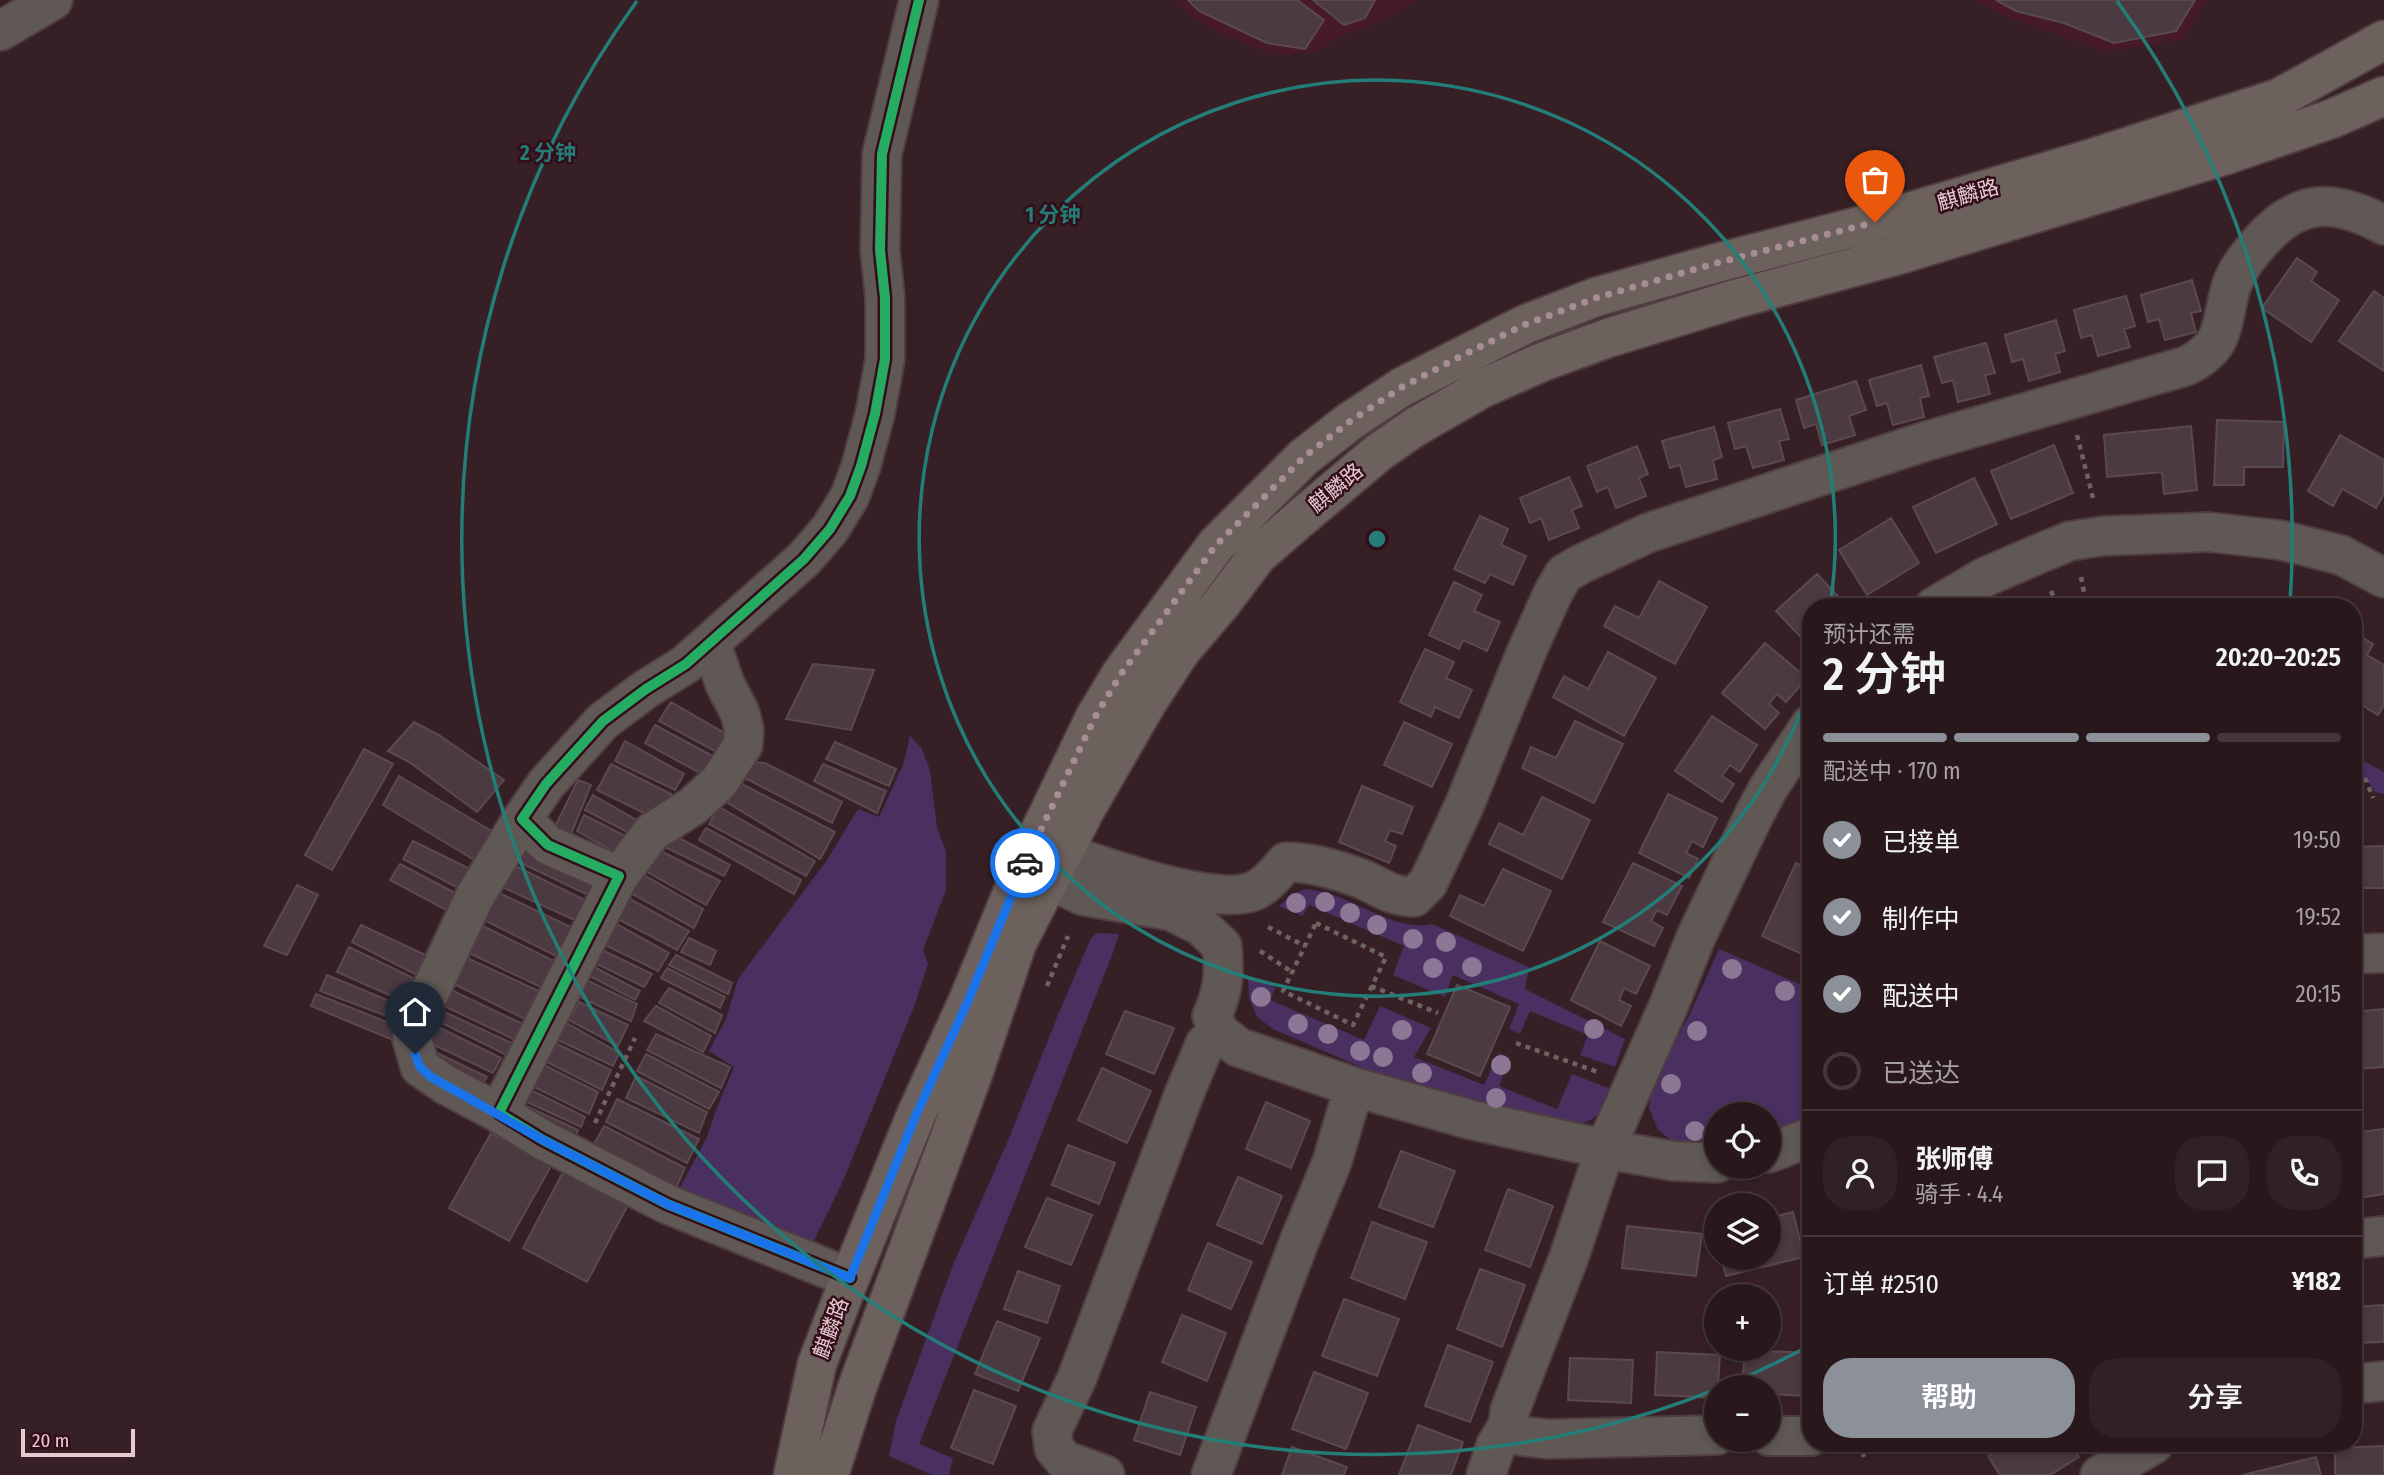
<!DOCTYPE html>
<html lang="zh">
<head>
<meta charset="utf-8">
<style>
	body { margin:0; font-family:"Fira Sans Condensed","Noto Sans SC",sans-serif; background:#302125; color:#f1f3f6; height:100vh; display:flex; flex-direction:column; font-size:26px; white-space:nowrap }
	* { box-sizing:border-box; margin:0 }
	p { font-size:23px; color:#a5a0a3 }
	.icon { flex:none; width:38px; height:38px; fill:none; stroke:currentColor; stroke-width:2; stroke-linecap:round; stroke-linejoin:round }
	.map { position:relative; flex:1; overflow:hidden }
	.panel { position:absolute; left:1802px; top:598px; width:560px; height:854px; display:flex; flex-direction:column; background:#28181c; border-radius:28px; box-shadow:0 4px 10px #0003,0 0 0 2px #44373b }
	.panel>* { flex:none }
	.fabs { position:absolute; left:1704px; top:1102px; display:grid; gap:14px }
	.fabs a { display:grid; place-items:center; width:77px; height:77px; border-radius:50%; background:#28181c; box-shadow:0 4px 10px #0003,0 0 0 2px #44373b; font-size:35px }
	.scale { position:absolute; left:21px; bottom:18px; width:114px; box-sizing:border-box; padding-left:7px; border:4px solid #e6cad0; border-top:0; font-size:19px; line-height:24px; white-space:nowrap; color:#e6cad0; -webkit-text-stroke:5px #340d1a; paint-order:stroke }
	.pin { position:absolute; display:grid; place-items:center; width:60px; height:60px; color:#fff; margin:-72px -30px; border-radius:50% 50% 50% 0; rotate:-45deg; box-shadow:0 0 7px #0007 }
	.pin .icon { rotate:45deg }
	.courier { position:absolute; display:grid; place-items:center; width:70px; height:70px; margin:-35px; border:5px solid #1a73e8; border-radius:50%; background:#fff; color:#222; box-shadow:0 2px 9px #0007 }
	.head em { font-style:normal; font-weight:600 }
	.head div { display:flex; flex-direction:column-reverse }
	.head { display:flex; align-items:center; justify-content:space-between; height:119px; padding:0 21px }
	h1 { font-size:46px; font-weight:600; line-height:52px }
	.bar { display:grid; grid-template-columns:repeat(4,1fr); gap:10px 7px; align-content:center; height:84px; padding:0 21px }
	.bar i { height:9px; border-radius:5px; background:#44373b }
	.bar .active { background:#8c9099 }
	.bar p { grid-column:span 4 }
	.line { display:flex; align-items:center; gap:18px; padding:0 21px; border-top:2px solid #44373b }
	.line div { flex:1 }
	.round { display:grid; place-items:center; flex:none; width:74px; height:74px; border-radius:28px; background:#302125 }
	ol { padding:0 21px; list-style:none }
	li { display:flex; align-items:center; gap:21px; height:77px }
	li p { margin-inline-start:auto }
	li .icon { padding:7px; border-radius:50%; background:#8c9099; color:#fff; stroke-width:4 }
	li:last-child { color:#a5a0a3 }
	li i { width:38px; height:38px; border:4px solid #44373b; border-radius:50% }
	.action { display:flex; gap:14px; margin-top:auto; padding:14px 21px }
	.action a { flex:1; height:80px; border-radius:28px; background:#8c9099; color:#fff; font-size:28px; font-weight:600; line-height:80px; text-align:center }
	.action a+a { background:#302125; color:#f1f3f6 }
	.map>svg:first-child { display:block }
</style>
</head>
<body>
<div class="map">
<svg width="2384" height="1475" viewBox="0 0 2384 1475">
	<rect width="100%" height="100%" fill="#362026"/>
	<path fill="#471a29" d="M1176,0H1419L1377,23L1341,36L1317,51L1288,55L1270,53L1227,37L1189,15Z
		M1973,0H2206L2184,39L2106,52L2000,14Z"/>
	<path fill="#493061" d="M910,736L921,747L930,770L937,828L946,851V890L923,950L928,964L915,1004L843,1181L811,1247L676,1195L707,1137L715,1113L734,1067L709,1051L726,1019L738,979L827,860L858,809L879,817L903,765Z
		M2354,756L2384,772V794L2375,792L2366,778L2354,773Z
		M1306,889C1315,890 1325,892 1333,895C1362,905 1402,932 1432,924L1529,967L1525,989L1625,1039L1615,1067L1580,1055L1588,1035L1530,1011L1520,1034L1509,1029L1519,1004L1453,975L1445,997L1393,975L1404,946L1309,905L1303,916L1279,906L1292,894Z
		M1097,933L1119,934L1112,955L919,1444L953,1458L949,1475H932L889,1456L896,1421L953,1265L1009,1138L1058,1015L1091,938Z
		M1719,949L1811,989V1118L1769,1134V1115H1717V1149L1675,1143L1658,1130L1649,1108L1652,1088L1666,1057L1689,1016Z
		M1248,976L1275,988L1270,1000L1364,1040L1380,1006L1431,1028L1414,1057L1484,1085L1499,1053L1510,1058L1499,1086L1557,1109L1572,1074L1611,1089C1601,1112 1599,1120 1573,1126L1370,1071L1273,1029L1257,1017L1249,998Z"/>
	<path fill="#4b3a41" stroke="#5b4951" stroke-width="2" d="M1188,0H1297L1324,20L1305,49L1267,43L1199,11Z
		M1313,0H1375L1365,18L1344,25Z
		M1996,0H2195L2176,31L2114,43L2064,23L2016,11Z
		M2297,258L2317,272L2311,281L2339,300L2311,342L2262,308Z
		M2192,280L2201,311L2191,313L2196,332L2165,340L2159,319L2148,322L2141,295Z
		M2374,291L2384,298V371L2339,341Z
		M2126,296L2135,326L2124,329L2130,347L2098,356L2092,335L2081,338L2074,310Z
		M2056,320L2065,351L2055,354L2060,372L2029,381L2023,359L2012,362L2005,335Z
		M1986,343L1995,373L1985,375L1990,394L1958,402L1953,380L1942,383L1934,357Z
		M1921,365L1929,396L1920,398L1924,417L1893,425L1887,403L1877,406L1869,380Z
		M1856,381L1866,410L1849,416L1855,435L1822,445L1816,424L1804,428L1796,400Z
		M1780,409L1789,439L1779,441L1784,460L1753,468L1746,446L1735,449L1728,423Z
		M2217,420L2284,422L2283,467H2244V485H2214Z
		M2191,426L2197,490L2164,494L2162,472L2107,477L2104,435Z
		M1714,427L1722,457L1713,460L1717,479L1686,487L1680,465L1670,468L1662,441Z
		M2340,435L2384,460V494L2376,508L2342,489L2333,506L2308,491Z
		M2054,445L2073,493L2011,519L1991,471Z
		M1637,446L1648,474L1639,478L1646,496L1616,508L1608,487L1597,492L1587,466Z
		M1569,477L1582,506L1572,510L1579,528L1549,540L1541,518L1530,523L1520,498Z
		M1974,478L1997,524L1936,553L1913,507Z
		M1480,516L1508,529L1501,545L1526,556L1513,585L1490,574L1485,583L1454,569Z
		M1891,518L1919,563L1867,595L1839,550Z
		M1817,574L1848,607H1811V648L1776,611Z
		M1659,581L1707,607L1675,664L1604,626L1615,606L1639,618Z
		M1454,582L1482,595L1474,611L1500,622L1487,651L1463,640L1459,649L1429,635Z
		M2141,598L2209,601V607H2141Z
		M2354,632L2373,644L2367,655L2384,665V705L2378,715L2354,700Z
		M1765,643L1807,678L1786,702L1777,694L1769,704L1779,713L1765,729L1722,693Z
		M1425,649L1454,662L1446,678L1472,690L1459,718L1435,707L1431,717L1400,702Z
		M1608,652L1656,678L1624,736L1553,697L1564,676L1588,689Z
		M813,664L874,670L851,730L786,719Z
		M671,702L733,738L724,756L659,721Z
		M1712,716L1757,745L1740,772L1730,765L1722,776L1734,784L1722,802L1675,771Z
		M1575,721L1623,744L1594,803L1522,768L1531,747L1556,758Z
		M414,722L439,735L504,780L477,812L409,762L388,751Z
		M1404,722L1452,744L1432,787L1384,765Z
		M655,725L720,760L711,779L645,743Z
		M625,741L684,774L675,790L615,761Z
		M835,742L896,769L889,786L826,759Z
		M364,749L393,764L332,870L305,855Z
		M748,761L765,763L842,802L832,823L739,775Z
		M611,764L671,794L656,819L597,790Z
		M823,764L886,791L877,813L814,781Z
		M399,776L495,833L476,861L383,805Z
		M578,780L591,785L569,839L552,833Z
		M738,782L835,832L820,859L728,803Z
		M1362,786L1413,807L1402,834L1390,830L1385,841L1396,846L1389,863L1339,842Z
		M1668,794L1717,818L1703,847L1692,841L1686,853L1698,859L1689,878L1639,853Z
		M593,795L640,822L633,835L585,810Z
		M1542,797L1590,820L1562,879L1489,844L1499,823L1523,835Z
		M719,807L815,861L806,876L709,824Z
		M584,815L629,838L620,855L577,831Z
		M706,828L801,880L794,894L699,840Z
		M666,831L730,865L724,876L659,844Z
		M413,841L476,872L464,891L403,859Z
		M2384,846V888H2354V847Z
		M523,848L601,884L594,898L515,860Z
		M655,848L720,881L706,905L644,870Z
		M1633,863L1682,886L1667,915L1657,910L1651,921L1663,928L1654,946L1603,922Z
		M1796,863L1811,870V944L1806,956L1762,936Z
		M400,864L459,895L450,912L390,880Z
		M513,865L591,903L581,923L502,887Z
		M1503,869L1551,891L1523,951L1450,916L1460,895L1484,906Z
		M642,874L703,909L694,928L631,893Z
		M297,885L318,895L287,955L264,946Z
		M495,891L577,930L564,960L480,918Z
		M628,898L689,931L677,950L616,918Z
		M611,921L669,953L658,971L601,943Z
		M361,925L430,957L421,977L352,942Z
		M481,925L560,964L549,991L467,952Z
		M689,938L716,951L710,965L681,952Z
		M1600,941L1650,966L1636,994L1624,988L1619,1000L1631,1006L1621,1026L1571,1000Z
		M349,947L417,980L407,1003L337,972Z
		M596,947L652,974L644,987L589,960Z
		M676,955L732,983L728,994L669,965Z
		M467,958L545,994L533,1023L454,984Z
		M594,967L640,991L635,1000L590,976Z
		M667,968L725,997L720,1008L661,978Z
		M327,975L404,1007L400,1021L320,991Z
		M588,981L637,1004L631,1021L580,997Z
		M1457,985L1510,1007L1480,1076L1427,1054Z
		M669,988L722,1015L715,1033L659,1003Z
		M451,990L529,1027L522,1043L444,1006Z
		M316,994L397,1026L393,1040L311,1006Z
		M579,1002L628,1025L618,1046L569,1020Z
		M656,1006L711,1036L703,1052L644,1021Z
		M2384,1009V1067L2354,1069V1012Z
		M440,1010L518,1046L513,1058L436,1020Z
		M1125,1011L1174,1028L1154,1074L1106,1054Z
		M565,1022L619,1053L613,1066L554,1038Z
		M438,1027L501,1058L493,1073L430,1043Z
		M656,1034L730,1067L721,1088L647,1050Z
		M551,1041L611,1070L602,1090L541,1059Z
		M435,1052L487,1077L481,1086L433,1061Z
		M646,1054L719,1092L709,1109L637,1071Z
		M540,1063L598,1092L589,1114L528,1084Z
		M1102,1068L1151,1091L1127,1143L1078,1120Z
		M636,1076L707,1112L699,1133L626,1098Z
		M531,1090L585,1117L581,1127L525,1101Z
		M617,1099L699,1139L687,1163L606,1122Z
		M1266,1102L1310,1121L1291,1168L1246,1149Z
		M522,1104L578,1130L574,1140Z
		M604,1126L685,1168L675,1190L591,1149Z
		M2384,1129V1194L2358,1198L2357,1187L2354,1188V1133Z
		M491,1133L551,1166L509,1241L449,1208Z
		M1068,1145L1115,1163L1099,1204L1052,1185Z
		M1401,1151L1455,1171L1433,1227L1379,1207Z
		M562,1174H572L629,1203L587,1282L523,1248Z
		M1238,1177L1282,1196L1262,1244L1217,1225Z
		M1508,1189L1553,1206L1530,1267L1485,1250Z
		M1047,1198L1092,1215L1071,1265L1025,1247Z
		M1811,1206V1232L1801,1210Z
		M1793,1212L1804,1257L1726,1276L1721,1258H1769V1218Z
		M1372,1222L1427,1242L1405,1299L1351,1278Z
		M1627,1226L1702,1234L1696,1276L1622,1268Z
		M1208,1243L1252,1262L1231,1309L1188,1290Z
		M1480,1269L1525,1285L1502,1347L1457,1329Z
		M1018,1271L1060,1286L1047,1323L1004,1309Z
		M1344,1299L1399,1319L1377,1376L1322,1356Z
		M2384,1305V1342L2354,1343V1307Z
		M1182,1315L1226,1333L1207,1381L1162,1362Z
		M997,1321L1040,1338L1018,1391L975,1374Z
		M1448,1345L1493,1362L1470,1422L1425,1406Z
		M1745,1350L1808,1353L1805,1396L1769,1394V1388H1742Z
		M1657,1352L1720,1355L1717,1398L1655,1395Z
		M1570,1358L1633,1360L1631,1403L1568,1400Z
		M1314,1372L1368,1393L1346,1449L1292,1429Z
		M974,1390L1016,1406L993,1464L951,1448Z
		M1150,1392L1196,1407L1180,1455L1134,1440Z
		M1418,1425L1463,1442L1451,1475H1399Z
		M2008,1444H2071L2079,1457L2050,1475H2000L1988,1456Z
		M2384,1446V1475H2335V1448Z
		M1292,1447L1347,1467L1344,1475H1282Z
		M2316,1457L2321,1475H2243Z"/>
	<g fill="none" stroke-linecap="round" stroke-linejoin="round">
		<g stroke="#503d42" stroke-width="42">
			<path id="minor" d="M0,31L53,0
				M1934,607L1985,577L2036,555L2070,541L2103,536L2209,532L2280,540L2341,555L2384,578
				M1063,853C1105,867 1214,907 1254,891C1267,885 1277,872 1286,862C1311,862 1338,870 1362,879C1383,888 1389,896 1414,897L1428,883L1464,806L1526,653L1553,593L1564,574L1581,564L1648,533L1920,443L2186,366C2227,346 2220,325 2231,287C2237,269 2248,256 2260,242C2299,197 2334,199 2384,225
				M619,876L652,832L693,806L719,782L743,745L744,729L740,713L725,684L711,643
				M1050,880L1084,896L1171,911L1201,926L1222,946C1225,973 1223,992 1212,1016L1219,1032L1238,1047L1354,1087L1472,1120L1605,1149L1569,1257L1510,1410L1508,1425L1521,1436L1548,1439L1717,1435
				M2354,954L2384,953
				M499,1113L446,1085L420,1067L412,1039L417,1020L475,896L522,819
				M1769,1153L1811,1137
				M1717,1163L1673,1161L1605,1149L1668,1007L1696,937L1754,815L1769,787L1811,724
				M2354,1239L2384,1236
				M850,1278L667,1204L543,1140L499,1113L619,876L548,845L522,819L546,784L603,721L646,689L686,664L804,559L830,529L850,496L861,466L875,414L885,359V298L880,250L882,154L919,0
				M2354,1384L2384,1381
				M1769,1436H1811
				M1105,1475L1064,1460L1054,1448L1052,1431L1077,1378L1185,1092L1205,1044L1219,1032
				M1211,1475L1299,1242L1332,1162L1354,1087
				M1486,1475L1496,1445L1508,1425
				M2100,1475L2154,1444"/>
		</g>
		<g stroke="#503d42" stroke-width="42">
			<path id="major" d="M793,1475L817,1364L850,1278L916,1115L968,1001L1022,869L1095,717L1121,674L1216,545L1304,457L1349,422L1402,387L1526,324L1596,297L1713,264L1875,222L2083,161L2279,98L2384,40
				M829,1475L858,1385L973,1074L1017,943L1084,812L1148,701L1180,652L1220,605L1257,556L1296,522L1379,452L1415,427L1481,389L1542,362L1608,338L1735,299L1895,256L2226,155L2331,119L2384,96"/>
		</g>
		<path stroke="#6c6362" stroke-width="4.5" stroke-dasharray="5 5" stroke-linecap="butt" d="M2077,435L2093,498
			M2081,577L2087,607
			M2051,591L2058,607
			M2354,777L2366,780L2373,798
			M1316,923L1386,957L1353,1025L1283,991Z
			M1268,927L1305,946
			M1260,951L1292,972
			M1047,986L1068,936
			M1371,986L1438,1013
			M1516,1043L1598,1072
			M595,1123L635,1038
			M1860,1444L1864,1457"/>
		<use href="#minor" stroke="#605855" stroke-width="38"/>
		<use href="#major" stroke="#6d615d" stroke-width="38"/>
		<g stroke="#340d1a" stroke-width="15">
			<path id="cycleway" d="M850,1278L667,1204L543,1140L499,1113L619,876L548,845L522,819L546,784L603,721L646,689L686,664L804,559L830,529L850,496L861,466L875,414L885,359V298L880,250L882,154L919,0"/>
		</g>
		<use href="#cycleway" stroke="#26ab63" stroke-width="10"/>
	</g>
	<g fill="#8c7794">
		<circle cx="1325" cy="902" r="10"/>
		<circle cx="1296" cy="903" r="10"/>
		<circle cx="1350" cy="913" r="10"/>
		<circle cx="1377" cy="925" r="10"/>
		<circle cx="1413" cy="939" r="10"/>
		<circle cx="1446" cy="942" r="10"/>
		<circle cx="1472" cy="967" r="10"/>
		<circle cx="1433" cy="968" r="10"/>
		<circle cx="1732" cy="969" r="10"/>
		<circle cx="1785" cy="991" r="10"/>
		<circle cx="1261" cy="997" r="10"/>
		<circle cx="1298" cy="1024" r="10"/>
		<circle cx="1594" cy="1029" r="10"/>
		<circle cx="1402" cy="1030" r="10"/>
		<circle cx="1697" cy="1031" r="10"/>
		<circle cx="1328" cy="1034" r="10"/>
		<circle cx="1360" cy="1051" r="10"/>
		<circle cx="1383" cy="1057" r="10"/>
		<circle cx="1501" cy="1065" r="10"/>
		<circle cx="1422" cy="1073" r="10"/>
		<circle cx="1671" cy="1084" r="10"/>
		<circle cx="1496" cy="1098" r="10"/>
		<circle cx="1695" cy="1131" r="10"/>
	</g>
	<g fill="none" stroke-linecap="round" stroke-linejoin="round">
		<path stroke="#a88e94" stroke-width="7" stroke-dasharray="0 12.6" d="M1025,863L1095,717L1121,674L1216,545L1304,457L1349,422L1402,387L1465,354L1526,324L1596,298L1713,264L1875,222"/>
		<path stroke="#1a73e8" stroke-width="9" d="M415,1054L420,1067L431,1077L543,1140L667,1204L850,1278L916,1115L968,1001L1025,863"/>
	</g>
	<g fill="none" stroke="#247e78" stroke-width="3.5">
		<path d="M1810 688A458 458 0 1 1 1830 607"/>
		<path d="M1807 1347A915 915 0 0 1 637 1M2117 1A915 915 0 0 1 2290 603"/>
	</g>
	<g text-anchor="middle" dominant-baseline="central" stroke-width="5" stroke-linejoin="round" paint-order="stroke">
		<g font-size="21" fill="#e6cad0" stroke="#340d1a">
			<text transform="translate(1968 195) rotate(-16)">麒麟路</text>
			<text transform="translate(1336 488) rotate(-40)">麒麟路</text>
			<text transform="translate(831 1328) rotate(-70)">麒麟路</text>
		</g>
	</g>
	<circle cx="1377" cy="539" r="10" fill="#247e78" stroke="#340d1a" stroke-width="3.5"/>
	<g font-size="21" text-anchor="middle" font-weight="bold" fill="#247e78" stroke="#340d1a" stroke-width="5" stroke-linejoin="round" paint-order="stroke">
		<text x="548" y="160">2 分钟</text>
		<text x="1053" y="222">1 分钟</text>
	</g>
</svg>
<div class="fabs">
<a><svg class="icon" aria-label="locate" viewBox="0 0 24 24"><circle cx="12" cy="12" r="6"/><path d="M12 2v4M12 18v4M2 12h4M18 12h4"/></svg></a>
<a><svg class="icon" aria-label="layers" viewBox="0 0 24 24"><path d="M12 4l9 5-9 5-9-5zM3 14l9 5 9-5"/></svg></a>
<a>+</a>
<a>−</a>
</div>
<div class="scale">20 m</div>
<div class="pin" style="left:1875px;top:222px;background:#ea580c"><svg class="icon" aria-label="bag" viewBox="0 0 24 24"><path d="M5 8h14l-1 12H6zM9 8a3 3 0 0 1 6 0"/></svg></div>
<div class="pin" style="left:415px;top:1054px;background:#1f2937"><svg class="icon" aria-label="home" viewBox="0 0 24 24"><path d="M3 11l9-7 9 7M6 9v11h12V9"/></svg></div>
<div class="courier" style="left:1025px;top:863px"><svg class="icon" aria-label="car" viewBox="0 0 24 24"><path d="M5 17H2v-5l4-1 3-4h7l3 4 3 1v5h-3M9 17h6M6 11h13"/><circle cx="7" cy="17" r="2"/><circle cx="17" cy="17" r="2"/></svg></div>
<section class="panel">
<div class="head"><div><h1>2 分钟</h1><p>预计还需</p></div><em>20:20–20:25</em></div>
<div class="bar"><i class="active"></i><i class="active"></i><i class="active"></i><i></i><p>配送中 · 170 m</p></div>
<ol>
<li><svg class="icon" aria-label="check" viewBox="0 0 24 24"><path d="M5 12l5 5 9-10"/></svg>已接单<p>19:50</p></li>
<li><svg class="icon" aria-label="check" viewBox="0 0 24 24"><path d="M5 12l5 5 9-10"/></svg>制作中<p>19:52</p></li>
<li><svg class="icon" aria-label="check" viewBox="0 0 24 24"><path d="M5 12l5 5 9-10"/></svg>配送中<p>20:15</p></li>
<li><i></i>已送达</li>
</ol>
<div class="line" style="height:126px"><a class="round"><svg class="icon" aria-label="person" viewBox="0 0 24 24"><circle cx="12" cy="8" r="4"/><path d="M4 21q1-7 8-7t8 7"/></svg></a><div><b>张师傅</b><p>骑手 · 4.4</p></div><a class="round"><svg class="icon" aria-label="chat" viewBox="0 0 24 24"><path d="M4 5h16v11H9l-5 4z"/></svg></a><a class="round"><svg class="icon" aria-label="phone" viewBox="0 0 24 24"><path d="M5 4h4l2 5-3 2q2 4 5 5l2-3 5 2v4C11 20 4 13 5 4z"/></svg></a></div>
<div class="line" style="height:91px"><div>订单 #2510</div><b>¥182</b></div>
<div class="action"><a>帮助</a><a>分享</a></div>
</section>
</div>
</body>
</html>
